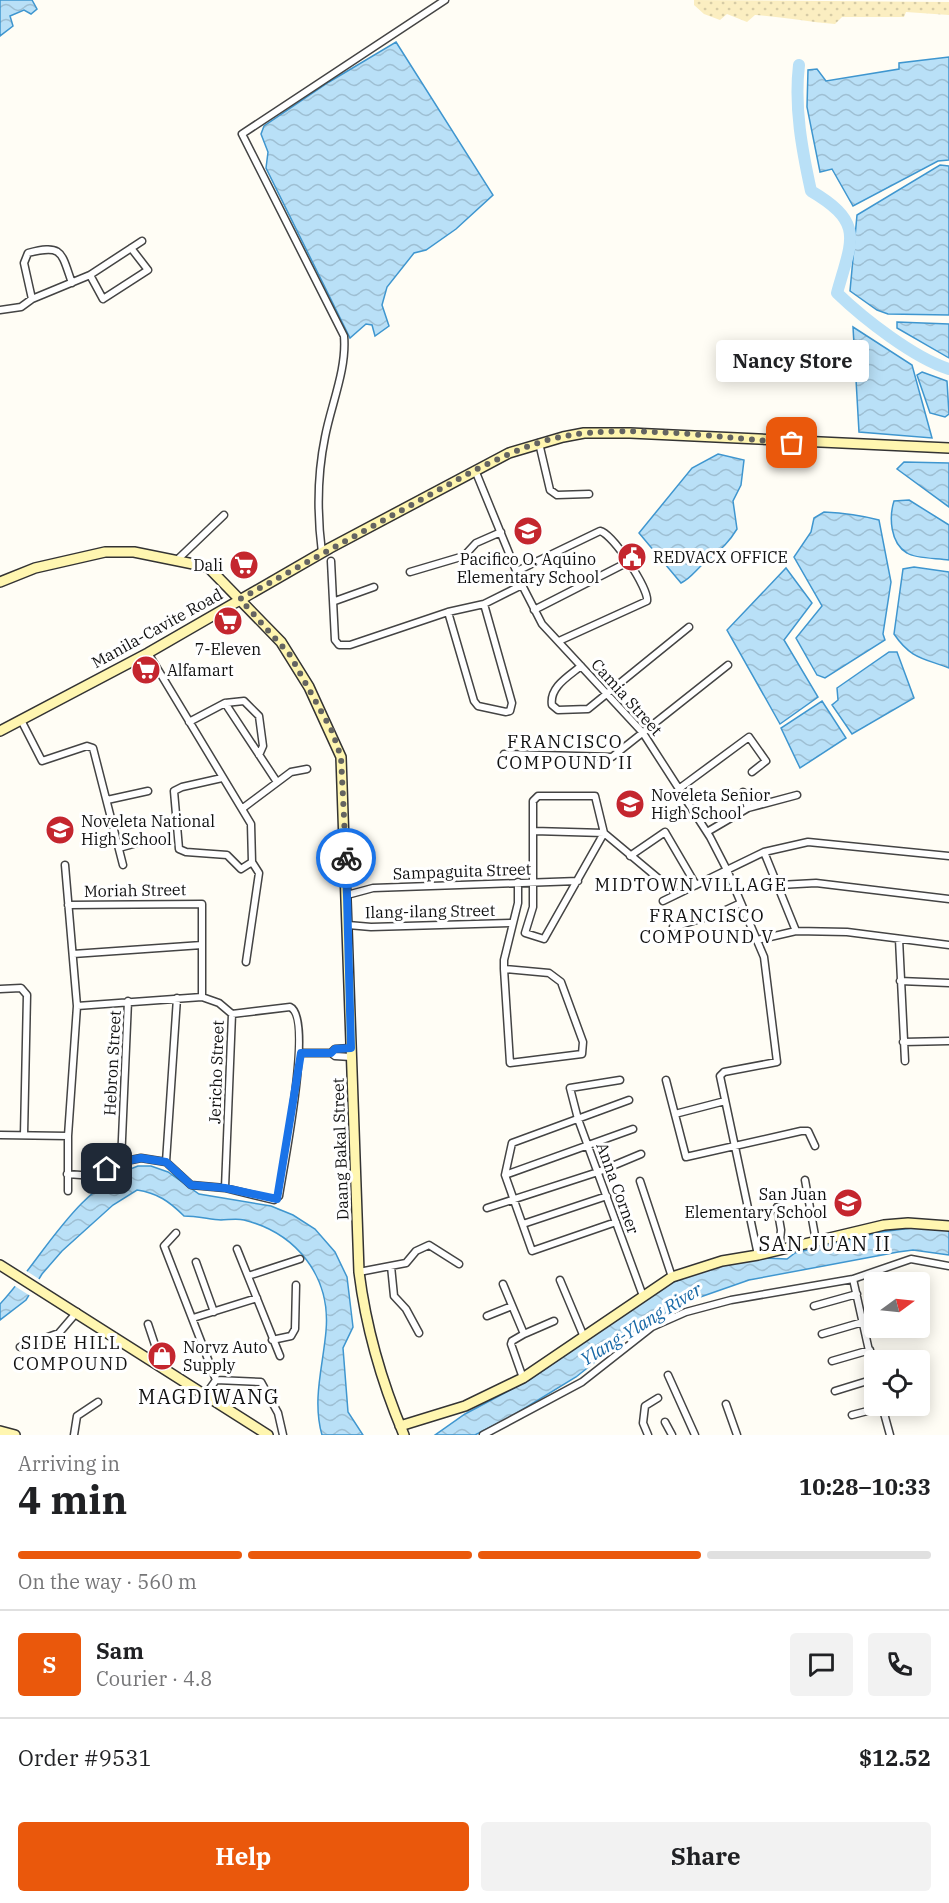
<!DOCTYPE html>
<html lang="en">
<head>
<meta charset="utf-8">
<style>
	body { margin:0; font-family:"IBM Plex Serif",serif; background:#f2f2f2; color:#202124; height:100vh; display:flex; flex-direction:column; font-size:22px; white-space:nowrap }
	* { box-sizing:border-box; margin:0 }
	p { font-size:20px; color:#757577 }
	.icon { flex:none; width:33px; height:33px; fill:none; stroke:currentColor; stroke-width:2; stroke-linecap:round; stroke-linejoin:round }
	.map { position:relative; height:1435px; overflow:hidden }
	.side { display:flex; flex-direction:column; background:#fff; flex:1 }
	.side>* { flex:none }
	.needle { width:39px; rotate:75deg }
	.fabs { position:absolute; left:864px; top:1272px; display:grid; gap:12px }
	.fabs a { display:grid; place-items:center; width:66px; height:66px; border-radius:6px; background:#fff; box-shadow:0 3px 15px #0003; font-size:30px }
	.pin { position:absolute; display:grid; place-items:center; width:51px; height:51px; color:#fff; margin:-26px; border-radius:12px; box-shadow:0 3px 9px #0006 }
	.courier { position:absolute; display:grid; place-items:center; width:60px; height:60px; margin:-30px; border:4px solid #1a73e8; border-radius:50%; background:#fff; color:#222; box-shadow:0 2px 8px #0007 }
	.bubble { position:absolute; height:42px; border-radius:6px; background:#fff; box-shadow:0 3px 15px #0003; font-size:20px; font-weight:700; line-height:42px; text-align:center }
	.headline em { font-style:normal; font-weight:700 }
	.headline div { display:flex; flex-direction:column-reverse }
	.headline { display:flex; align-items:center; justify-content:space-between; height:102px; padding:0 18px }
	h1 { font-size:39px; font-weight:700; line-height:45px }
	.bar { display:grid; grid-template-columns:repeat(4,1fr); gap:9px 6px; align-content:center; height:72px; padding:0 18px }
	.bar i { height:8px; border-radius:4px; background:#e0e0e0 }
	.bar .on { background:#ea580c }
	.bar p { grid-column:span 4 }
	.line { display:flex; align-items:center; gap:15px; padding:0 18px; border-top:2px solid #e0e0e0 }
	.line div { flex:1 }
	.round { display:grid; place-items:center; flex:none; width:63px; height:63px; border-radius:6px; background:#f2f2f2 }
	.cta { display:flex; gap:12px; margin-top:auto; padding:12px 18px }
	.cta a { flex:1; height:69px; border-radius:6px; background:#ea580c; color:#fff; font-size:24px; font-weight:700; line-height:69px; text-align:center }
	.cta a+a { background:#f2f2f2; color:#202124 }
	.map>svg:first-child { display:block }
</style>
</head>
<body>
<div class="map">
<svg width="949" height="1435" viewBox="0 0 949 1435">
	<defs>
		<pattern id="sand-dots" width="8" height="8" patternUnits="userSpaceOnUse" patternTransform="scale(1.5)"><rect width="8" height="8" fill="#fbeec1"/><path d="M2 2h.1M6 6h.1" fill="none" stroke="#d6cba5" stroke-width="1.8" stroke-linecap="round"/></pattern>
		<pattern id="water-waves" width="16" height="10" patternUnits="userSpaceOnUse" patternTransform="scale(1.5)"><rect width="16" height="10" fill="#b9e0f7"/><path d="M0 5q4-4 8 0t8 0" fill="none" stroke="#9ebfd3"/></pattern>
	</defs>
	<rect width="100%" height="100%" fill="#fffdf5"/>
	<path fill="url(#sand-dots)" d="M694,0L949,2V15L906,12L904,17H842L835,24C808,22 782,17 755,15L747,22L727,14L720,20L704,14L694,5Z"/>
	<path fill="url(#water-waves)" stroke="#3f96cf" stroke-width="1.5" d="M0,0H32L37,9L31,14L24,10L10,16L13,26L0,36Z
		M396,42L493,195L456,229L426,250L414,253L387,287L382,305L389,326L375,336L372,325L366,324L350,338L266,168L268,152L261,134L264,126L329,82Z
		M949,57V160L938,161L853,206L832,169L820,172L807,107L808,70L817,69L826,81L899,69V63Z
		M940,165L949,166V315L888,314L877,310L850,291L857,215Z
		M897,322L949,324V358L897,328Z
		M853,327L912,365L932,438L859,432Z
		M922,372L947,381L949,414L945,417L930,413L917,375Z
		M718,454L744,460L741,485L733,501L737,529C726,547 718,551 703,564C695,571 691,578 681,583L639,533L692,468Z
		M904,462L949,463V507L897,469Z
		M909,500L949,525V560C937,558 916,559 907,553C890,543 889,517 894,501Z
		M824,512C844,513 860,515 879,520L891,582L883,634L885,640L825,678L817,675L796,638L822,606L794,557L811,532L814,518Z
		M914,567L949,572V668C923,658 911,659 894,634L903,569Z
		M786,568L812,603L784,640L818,697L780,724L727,630Z
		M889,652H897L914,698L852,734L832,705L838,700L837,688Z
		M822,701L846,738L800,768L781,728Z
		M138,1166H151L168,1172L199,1194L271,1206L293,1215L315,1229L335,1252L347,1277L353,1327L343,1348L348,1412L363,1435H322C312,1400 323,1366 326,1331C331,1276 296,1233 244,1220C236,1218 228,1220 221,1220C209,1219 196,1216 184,1216C169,1201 157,1193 137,1190L113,1205L62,1251L42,1274L26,1300L0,1320V1304C44,1257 74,1189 138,1166Z
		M928,1226L949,1230V1255L913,1250L898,1252L749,1280L686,1302L638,1328L576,1377L512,1416L475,1435H435L465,1414L529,1380L668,1284L720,1265L765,1258L787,1259L795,1253L880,1232Z"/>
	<path fill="#fffdf5" d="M25,1270L42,1281L32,1297L13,1285Z"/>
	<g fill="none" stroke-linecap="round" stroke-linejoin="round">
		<path stroke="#b9e0f7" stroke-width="12" d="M799,65C794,107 802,150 811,191C865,223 852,239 837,293C864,319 914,358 949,369"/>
		<g stroke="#444" stroke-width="9">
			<path id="street" d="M90,275L103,299L148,270L131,248
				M32,299L24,263L28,253C63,244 61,252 72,283
				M0,310L21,307L32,299L90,275L142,241
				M539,443L550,490L557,495L589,494
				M475,470L522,585L542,624L643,733L710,837L727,870L764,957L777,1062L724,1072L720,1076L758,1255
				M322,553C317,514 317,476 325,437C331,405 347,369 344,336L242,134L445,0
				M177,560L224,515
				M331,561L335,640L339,645H350L448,612L484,604L522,585
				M517,571L600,531C613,534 649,589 647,601L559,641
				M410,572L464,556L476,543L501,532
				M335,601L374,587
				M534,610L628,562
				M448,612L474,701L478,706L506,712L510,711L512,703L484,604
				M148,653L251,824L252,862L259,873L246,962
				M581,666C569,676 549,687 552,705L558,710L588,709L689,627
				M225,703L277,782
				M21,720L42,761L87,746L93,748L123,865
				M189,722L225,703L244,701L259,716L263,746L259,755
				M504,754L612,757L728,665
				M222,778L182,787L174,791L179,849L186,852L227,855L241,869L252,862
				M680,788L749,737L766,761L752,772
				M743,792L748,808
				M538,796H595L604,833L544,939L525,933L533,907V801Z
				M107,800L148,791
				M243,808L291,772L307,769
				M534,831L604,833
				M707,832L748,808L797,795
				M604,833L677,894
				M119,848L144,841
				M764,852L796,931
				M630,856L665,832L696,885
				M65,865L77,1006L68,1136V1191
				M779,885L816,883L949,899
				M347,895L373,888L578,881
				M663,901L764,852L808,842L949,856
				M68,905L202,904V997L219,1003L232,1014L225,1188
				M348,925L371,927L512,923
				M673,927L717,914L741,903
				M899,939L905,1061
				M757,940L796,931L847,932L949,945
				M73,954L202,945
				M504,969L549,973L561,982L583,1042L582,1054L510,1063L504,969V960L518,903V882
				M900,981L949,983
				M0,989L21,988L27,995L24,1135
				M77,1006L202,997
				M903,1042L949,1041
				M301,1053H331L335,1056L351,1057
				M331,1053L335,1049L351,1048
				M620,1080L570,1088L578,1119L643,1296
				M666,1080L686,1157L801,1131H808L815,1146
				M675,1114L725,1101
				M0,1135L68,1136
				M121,1162L128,1001
				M166,1162L191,1185L225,1188L274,1200L279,1196C283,1169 314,1017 290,1007L232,1014
				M166,1162L177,998
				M67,1174L94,1176L121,1162L141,1158L166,1162
				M505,1175L633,1129
				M805,1180L816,1241
				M640,1181L672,1277
				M777,1207L781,1230L779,1251
				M487,1208L598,1172L641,1154
				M616,1222L532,1251L505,1175L512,1143L629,1100
				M523,1224L607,1196
				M176,1233L164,1246L216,1380L206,1394
				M237,1249L280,1356
				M196,1262L214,1312
				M391,1266L394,1296L406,1309L419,1333
				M359,1272L406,1263L416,1251L429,1245L459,1264
				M248,1276L300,1259
				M853,1279L874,1373
				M560,1280L584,1337
				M503,1284L524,1334L554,1321
				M814,1306L857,1294
				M487,1316L512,1306
				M193,1318L257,1298
				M148,1324L156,1348L153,1360
				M822,1334L863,1322
				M272,1340L291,1336L295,1329L296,1285
				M20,1347L59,1333L77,1312
				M832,1361L870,1350
				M668,1375L695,1435
				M523,1378L511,1344L512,1341L524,1334
				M216,1380L261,1382L278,1413L283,1435
				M835,1391L874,1379
				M726,1404L737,1435
				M882,1406L890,1435
				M852,1415L883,1407
				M665,1422L672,1435
				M74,1435L77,1416L98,1402
				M483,1435L582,1382L652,1327L686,1312L731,1300L853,1279L911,1259L949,1266
				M648,1435L643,1423L645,1406L658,1398"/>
		</g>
		<g stroke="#333" stroke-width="12">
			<path id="secondary" d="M0,582L35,568L105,552H134L208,567L281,642L309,687L341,757L359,1272C366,1328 382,1383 404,1435
				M0,731L148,653L330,548L509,453L563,437L584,433H630L949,448
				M0,1265L268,1435
				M400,1426L465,1406L523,1378L672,1277L722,1261L758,1255L884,1225L908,1223L949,1226
				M0,1431L15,1435"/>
		</g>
		<use href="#street" stroke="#fff" stroke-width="6"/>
		<use href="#secondary" stroke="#fff6b0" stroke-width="9"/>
	</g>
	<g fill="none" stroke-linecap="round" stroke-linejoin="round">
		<path stroke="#646461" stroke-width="6" stroke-dasharray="0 10.8" d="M346,858L341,757L332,731L290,655L240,599L475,470C504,456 533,442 565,436C631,424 724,438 792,443"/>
		<path stroke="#1a73e8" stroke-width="8" d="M107,1169L121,1162L141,1158L166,1162L191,1185L225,1188L277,1199L301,1053H331L335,1049L351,1048L346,858"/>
	</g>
	<defs>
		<g id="school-disc" transform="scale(1.5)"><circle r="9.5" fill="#c4262e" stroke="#fff"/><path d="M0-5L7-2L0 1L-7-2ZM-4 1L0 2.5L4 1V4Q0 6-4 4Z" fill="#fff"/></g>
		<g id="civic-disc" transform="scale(1.5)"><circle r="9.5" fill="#c4262e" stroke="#fff"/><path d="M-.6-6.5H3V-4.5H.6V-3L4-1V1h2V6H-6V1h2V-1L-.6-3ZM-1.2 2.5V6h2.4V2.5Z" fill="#fff"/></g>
		<g id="supermarket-disc" transform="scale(1.5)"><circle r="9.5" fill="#c4262e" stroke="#fff"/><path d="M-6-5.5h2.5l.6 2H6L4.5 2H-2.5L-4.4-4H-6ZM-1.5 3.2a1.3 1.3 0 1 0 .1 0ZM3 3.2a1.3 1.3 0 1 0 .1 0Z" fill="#fff"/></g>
		<g id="shop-disc" transform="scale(1.5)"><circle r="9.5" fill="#c4262e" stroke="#fff"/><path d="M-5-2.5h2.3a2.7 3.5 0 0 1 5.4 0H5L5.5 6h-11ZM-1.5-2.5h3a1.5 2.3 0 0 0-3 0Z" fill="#fff"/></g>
	</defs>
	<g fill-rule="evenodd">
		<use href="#school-disc" x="528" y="531"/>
		<use href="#civic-disc" x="632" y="557"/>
		<use href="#supermarket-disc" x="244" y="565"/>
		<use href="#supermarket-disc" x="228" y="621"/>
		<use href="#supermarket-disc" x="146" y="670"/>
		<use href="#school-disc" x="630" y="804"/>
		<use href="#school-disc" x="60" y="830"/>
		<use href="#school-disc" x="848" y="1203"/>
		<use href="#shop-disc" x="162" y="1356"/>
	</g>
	<g text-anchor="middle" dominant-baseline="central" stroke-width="6" stroke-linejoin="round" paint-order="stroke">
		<g font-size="16" fill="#111" stroke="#fff" text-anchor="start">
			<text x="653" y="557">REDVACX OFFICE</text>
			<text x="528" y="559" text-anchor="middle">Pacifico O. Aquino<tspan x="528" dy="18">Elementary School</tspan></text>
			<text x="223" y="565" text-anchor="end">Dali</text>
			<text x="228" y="649" text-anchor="middle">7-Eleven</text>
			<text x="167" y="670">Alfamart</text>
			<text x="651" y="795">Noveleta Senior<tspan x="651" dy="18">High School</tspan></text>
			<text x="81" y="821">Noveleta National<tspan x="81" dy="18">High School</tspan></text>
			<text x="827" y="1194" text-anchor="end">San Juan<tspan x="827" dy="18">Elementary School</tspan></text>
			<text x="183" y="1347">Norvz Auto<tspan x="183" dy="18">Supply</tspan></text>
		</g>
		<g font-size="16" fill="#111" stroke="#fff">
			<text transform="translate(157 628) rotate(-29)">Manila-Cavite Road</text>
			<text transform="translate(627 697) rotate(48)">Camia Street</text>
			<text transform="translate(462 871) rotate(-2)">Sampaguita Street</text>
			<text transform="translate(135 890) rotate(-1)">Moriah Street</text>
			<text transform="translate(430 911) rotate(-1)">Ilang-ilang Street</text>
			<text transform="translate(112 1063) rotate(-87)">Hebron Street</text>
			<text transform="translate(216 1072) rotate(-88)">Jericho Street</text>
			<text transform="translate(340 1149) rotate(-92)">Daang Bakal Street</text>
			<text transform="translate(618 1188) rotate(70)">Anna Corner</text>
		</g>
		<g font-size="18" letter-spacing="1.5" fill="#111" stroke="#fff">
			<text x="565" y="741">FRANCISCO<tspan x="565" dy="21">COMPOUND II</tspan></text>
			<text x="691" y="884">MIDTOWN VILLAGE</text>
			<text x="707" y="915">FRANCISCO<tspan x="707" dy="21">COMPOUND V</tspan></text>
			<text x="71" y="1342">SIDE HILL<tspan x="71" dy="21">COMPOUND</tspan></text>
		</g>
		<g font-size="18" font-style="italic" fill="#1768a6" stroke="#fff">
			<text transform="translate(641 1324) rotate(-32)">Ylang-Ylang River</text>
		</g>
		<g font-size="20" letter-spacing="1.5" fill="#111" stroke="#fff">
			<text x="825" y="1243">SAN JUAN II</text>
			<text x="209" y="1396">MAGDIWANG</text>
		</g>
	</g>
</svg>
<div class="fabs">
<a><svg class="needle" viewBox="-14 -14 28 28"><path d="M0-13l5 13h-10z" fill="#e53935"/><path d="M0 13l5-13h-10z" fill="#757577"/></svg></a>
<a><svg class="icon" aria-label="locate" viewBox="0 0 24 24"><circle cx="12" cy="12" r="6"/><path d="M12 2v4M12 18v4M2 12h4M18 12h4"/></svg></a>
</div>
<div class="pin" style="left:792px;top:443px;background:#ea580c"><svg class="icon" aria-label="bag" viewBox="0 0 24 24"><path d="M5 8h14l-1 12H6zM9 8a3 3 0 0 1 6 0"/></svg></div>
<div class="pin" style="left:107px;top:1169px;background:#1f2937"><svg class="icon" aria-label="home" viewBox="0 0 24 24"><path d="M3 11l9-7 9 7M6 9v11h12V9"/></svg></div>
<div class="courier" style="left:346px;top:858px"><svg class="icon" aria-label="bike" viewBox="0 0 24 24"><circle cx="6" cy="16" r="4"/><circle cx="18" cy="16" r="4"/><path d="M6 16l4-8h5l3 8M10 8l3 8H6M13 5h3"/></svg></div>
<div class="bubble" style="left:716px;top:340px;width:153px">Nancy Store</div>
</div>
<section class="side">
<div class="headline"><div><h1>4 min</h1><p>Arriving in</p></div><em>10:28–10:33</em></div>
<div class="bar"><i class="on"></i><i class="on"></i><i class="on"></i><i></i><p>On the way · 560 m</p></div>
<div class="line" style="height:108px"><b class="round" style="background:#ea580c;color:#fff">S</b><div><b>Sam</b><p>Courier · 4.8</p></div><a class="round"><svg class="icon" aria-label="chat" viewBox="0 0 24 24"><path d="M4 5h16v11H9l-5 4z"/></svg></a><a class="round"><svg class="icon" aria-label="phone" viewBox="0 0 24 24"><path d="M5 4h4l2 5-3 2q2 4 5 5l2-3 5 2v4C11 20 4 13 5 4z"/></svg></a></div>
<div class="line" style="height:78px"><div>Order #9531</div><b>$12.52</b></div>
<div class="cta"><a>Help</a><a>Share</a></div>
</section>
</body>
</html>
